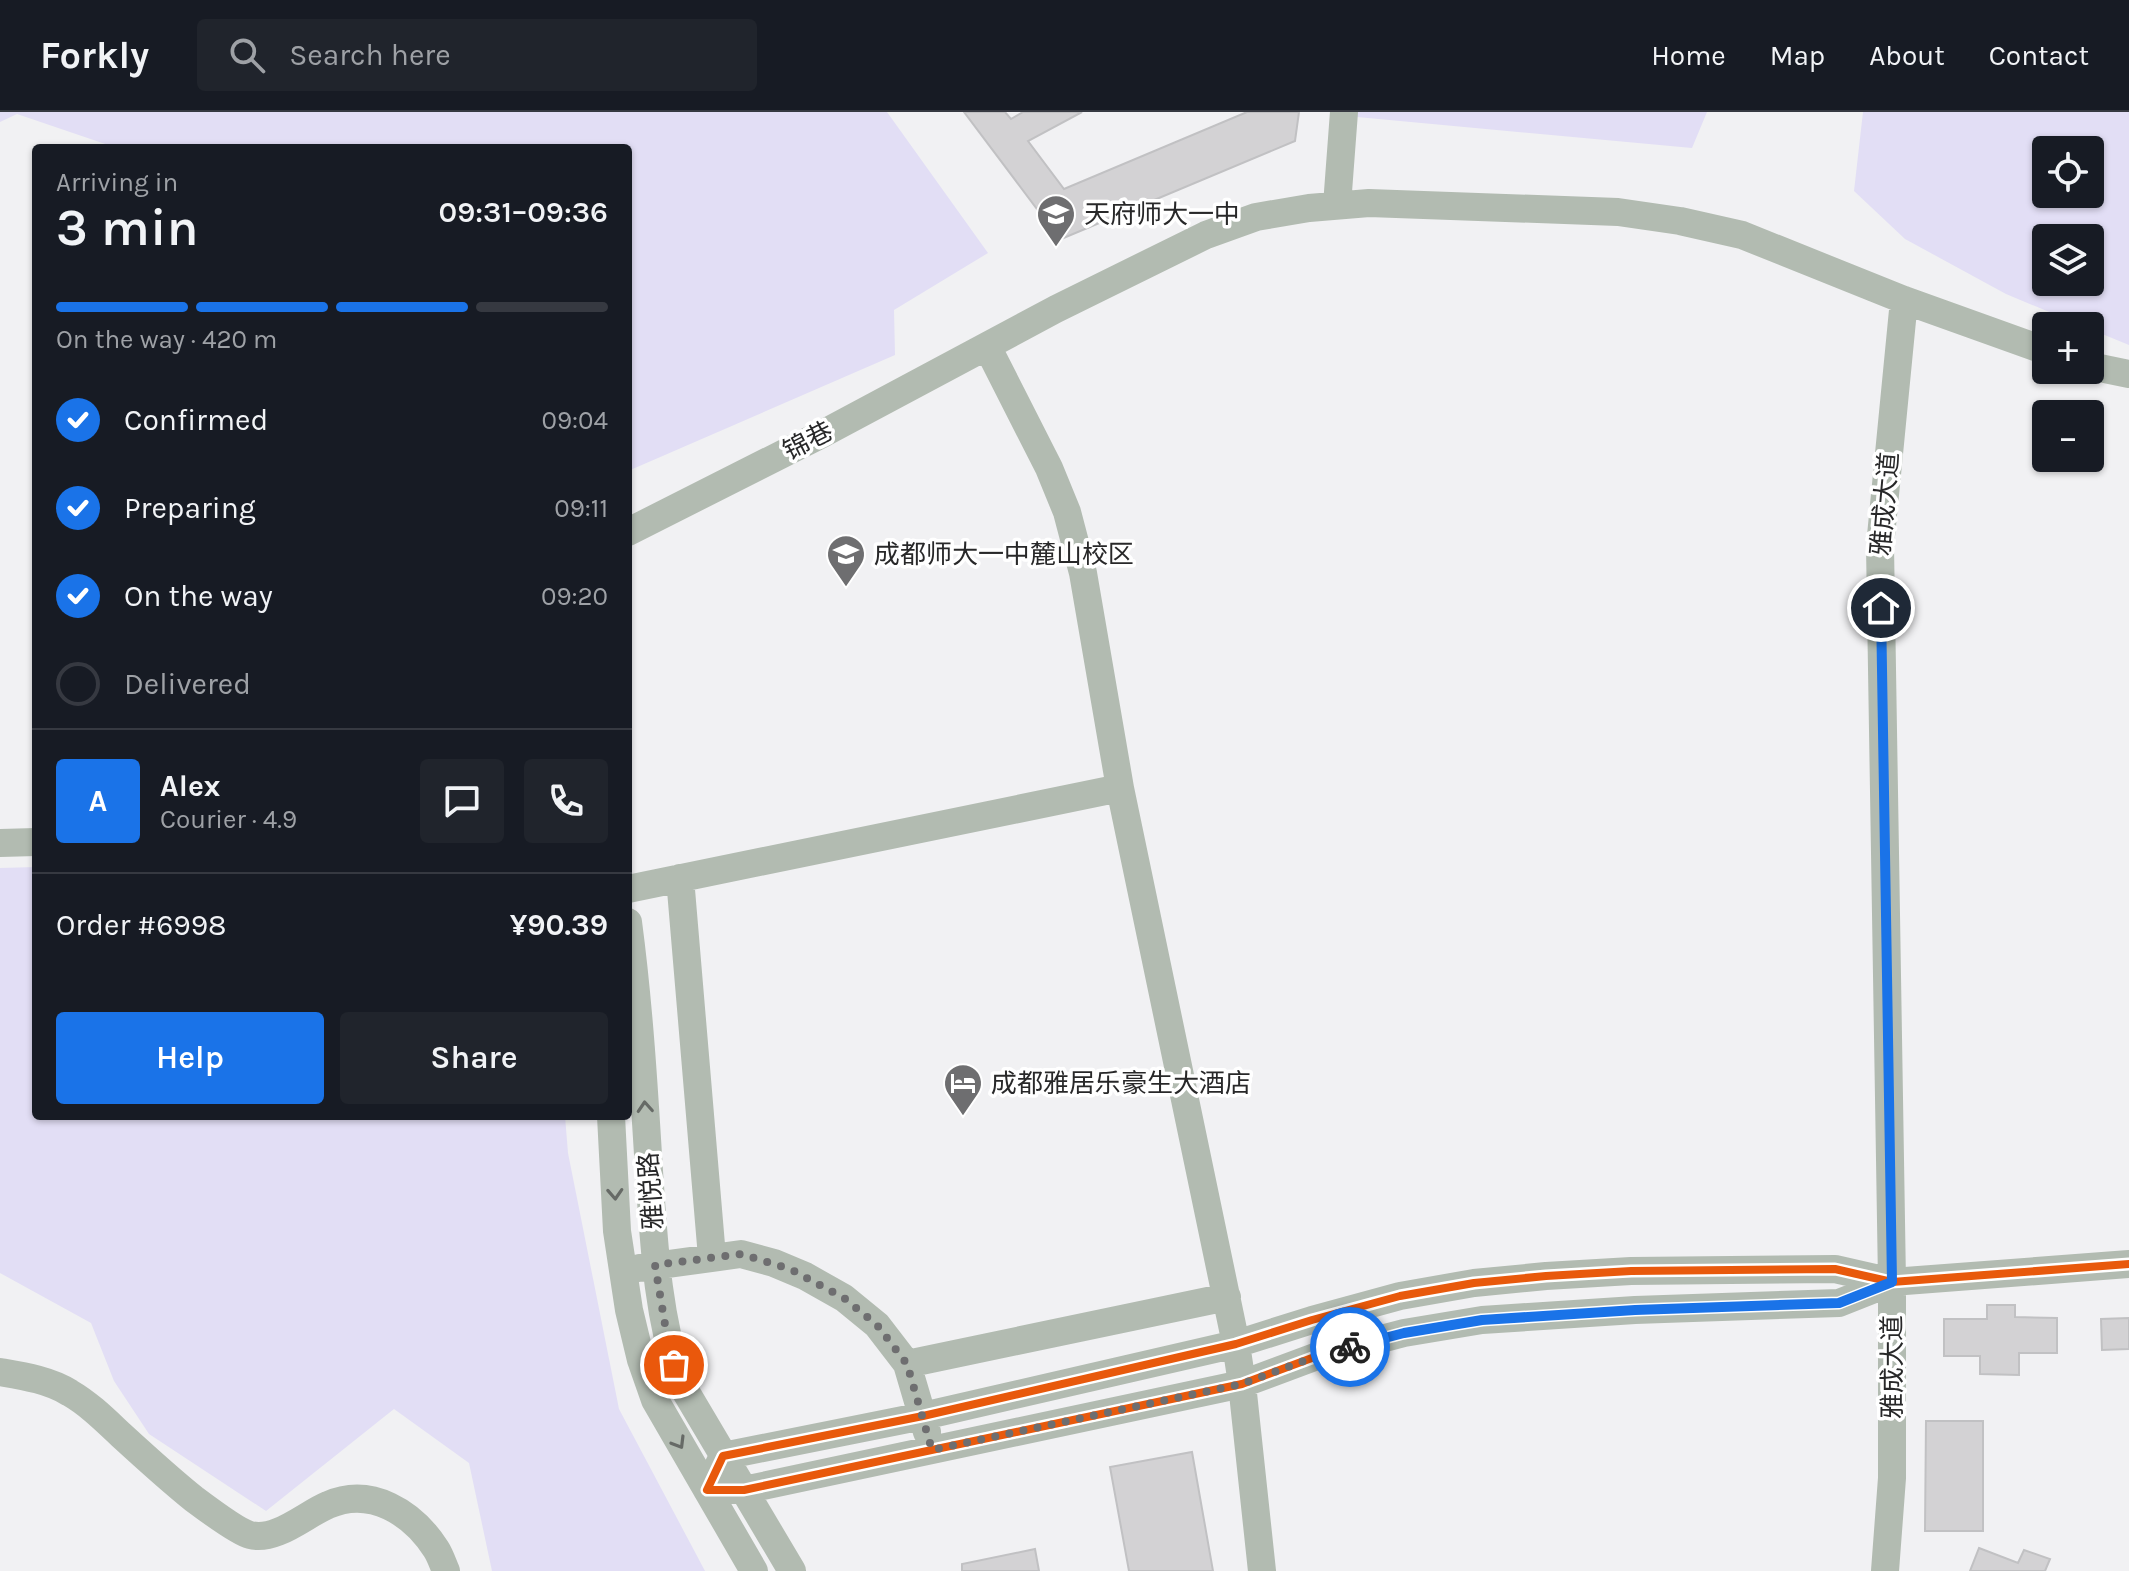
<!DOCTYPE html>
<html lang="en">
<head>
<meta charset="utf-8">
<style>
	body { margin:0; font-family:Karla,"Noto Sans SC",sans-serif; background:#20242c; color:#f1f3f6; height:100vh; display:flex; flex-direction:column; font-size:30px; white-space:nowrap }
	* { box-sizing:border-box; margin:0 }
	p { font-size:26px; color:#9ea1a6 }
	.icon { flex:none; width:44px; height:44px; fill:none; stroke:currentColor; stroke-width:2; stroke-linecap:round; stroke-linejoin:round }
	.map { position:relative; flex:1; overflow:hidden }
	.sheet { position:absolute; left:32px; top:32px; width:600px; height:976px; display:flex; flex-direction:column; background:#171b24; border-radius:8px; box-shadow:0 2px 6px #0004 }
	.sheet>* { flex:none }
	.buttons { position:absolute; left:2032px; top:24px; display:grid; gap:16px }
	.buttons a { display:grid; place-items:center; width:72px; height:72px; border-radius:8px; background:#171b24; box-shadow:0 2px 6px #0004; font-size:40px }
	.pin { position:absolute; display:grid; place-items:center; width:68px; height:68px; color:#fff; margin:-34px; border:4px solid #fff; border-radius:50%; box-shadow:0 2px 8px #0007 }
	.courier { position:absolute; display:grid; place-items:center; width:80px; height:80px; margin:-40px; border:6px solid #1a73e8; border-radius:50%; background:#fff; color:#222; box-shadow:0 2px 10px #0007 }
	.headline em { font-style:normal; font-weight:600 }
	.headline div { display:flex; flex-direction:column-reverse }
	.headline { display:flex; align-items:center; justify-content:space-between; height:136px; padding:0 24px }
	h1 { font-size:52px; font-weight:600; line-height:60px }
	.bar { display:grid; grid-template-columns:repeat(4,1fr); gap:12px 8px; align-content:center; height:96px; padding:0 24px }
	.bar i { height:10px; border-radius:6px; background:#363941 }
	.bar .active { background:#1a73e8 }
	.bar p { grid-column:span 4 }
	.line { display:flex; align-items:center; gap:20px; padding:0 24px; border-top:2px solid #363941 }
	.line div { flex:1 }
	.round { display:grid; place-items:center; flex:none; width:84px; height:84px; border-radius:8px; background:#20242c }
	ol { padding:0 24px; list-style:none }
	li { display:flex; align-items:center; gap:24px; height:88px }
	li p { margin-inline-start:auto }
	li .icon { padding:8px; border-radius:50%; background:#1a73e8; color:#fff; stroke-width:4 }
	li:last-child { color:#9ea1a6 }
	li i { width:44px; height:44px; border:4px solid #363941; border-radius:50% }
	.button { display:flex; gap:16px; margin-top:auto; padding:16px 24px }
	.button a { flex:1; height:92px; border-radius:8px; background:#1a73e8; color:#fff; font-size:32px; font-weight:600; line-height:92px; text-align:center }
	.button a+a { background:#20242c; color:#f1f3f6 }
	header { display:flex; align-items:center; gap:48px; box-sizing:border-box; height:112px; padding:0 40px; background:#171b24; border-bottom:2px solid #363941 }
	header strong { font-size:38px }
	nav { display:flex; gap:44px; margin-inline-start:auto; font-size:28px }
	.search { width:560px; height:72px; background:#20242c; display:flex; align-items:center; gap:20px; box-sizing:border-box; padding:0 28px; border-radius:8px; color:#9ea1a6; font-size:30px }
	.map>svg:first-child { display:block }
</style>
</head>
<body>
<header>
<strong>Forkly</strong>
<div class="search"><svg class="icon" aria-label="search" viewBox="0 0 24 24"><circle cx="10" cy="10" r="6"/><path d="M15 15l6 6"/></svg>Search here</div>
<nav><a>Home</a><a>Map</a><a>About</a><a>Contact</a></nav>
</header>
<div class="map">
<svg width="2129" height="1459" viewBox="0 0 2129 1459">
	<rect width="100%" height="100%" fill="#f1f1f3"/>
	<path fill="#e2def5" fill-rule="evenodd" d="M0,0H887L988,141L894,198L895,243L628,359V36H117L17,2L0,10Z
		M1357,0H1707L1692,36L1357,5Z
		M1863,0H2129V233L2090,217V214H2083L2006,182L1905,127L1854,79ZM2046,38H2090V82H2046ZM2046,126H2090V170H2046Z
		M36,755V1004H565L568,1041L619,1297L705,1459H492L469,1351L394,1297L266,1399L149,1322L114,1269L91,1211L0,1161V756Z"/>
	<path fill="#d3d2d4" stroke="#c1c1c3" stroke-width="2" d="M964,0H1005L1011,7L1023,0H1082L1028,29L1064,77L1247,0H1299L1295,29L1054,130L1050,87L1037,97Z
		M1987,1193H2015V1205L2057,1206V1241H2019V1263L1980,1262V1244H1944V1207H1987Z
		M2129,1206V1237L2102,1238L2101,1207Z
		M1926,1309H1983V1419H1925Z
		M1192,1340L1213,1459H1129L1110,1355Z
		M1979,1436L2018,1451L2024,1438L2050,1447L2045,1459H1970Z
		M1035,1437L1039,1459H962V1452Z"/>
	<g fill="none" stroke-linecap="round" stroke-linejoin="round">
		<path stroke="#b2bbb1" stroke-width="28" d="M1337,93L1344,0
			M987,234L1049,356L1067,400L1083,461L1120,676L1236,1232L1242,1272L1262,1459
			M2090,254L2129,262
			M628,420L824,321L1056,197L1206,123L1256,105L1309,96L1369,91L1618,100L1680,109L1742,123L1904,188L2046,239
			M0,731L36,730
			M680,766L712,1145
			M628,777L1120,676
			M628,810C639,893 644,976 649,1059C654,1131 657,1201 680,1270L792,1459
			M611,1004L617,1119L629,1198L641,1248L655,1288L754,1459
			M639,1156L741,1142L774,1151L805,1164L844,1186L877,1213L907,1252L927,1320
			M1892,1170L1835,1157L1631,1159L1546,1164L1474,1171L1400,1184L1312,1208L1236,1232L923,1304L723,1344L707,1378H744L1242,1272L1320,1243L1404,1221L1482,1208L1635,1198L1839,1191L1892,1170L2129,1152
			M907,1252L1227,1185
			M0,1260C23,1264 49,1268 70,1281C89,1292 105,1308 121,1323C145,1345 169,1367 194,1387C206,1396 238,1420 250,1423C276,1430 306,1402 328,1393C371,1374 413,1401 436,1437C440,1443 443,1452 446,1459
			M1885,1459L1892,1366V1170L1880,434L1904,188"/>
		<g stroke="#fff" stroke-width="13">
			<path id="cycleway" d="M1892,1170L1835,1157L1631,1159L1546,1164L1474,1171L1400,1184L1312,1208L1236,1232L923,1304L723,1344L707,1378H744L1242,1272L1320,1243L1404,1221L1482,1208L1635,1198L1839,1191L1892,1170L2129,1152"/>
		</g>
		<use href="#cycleway" stroke="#e8590c" stroke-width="8"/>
	</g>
	<defs><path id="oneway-chevron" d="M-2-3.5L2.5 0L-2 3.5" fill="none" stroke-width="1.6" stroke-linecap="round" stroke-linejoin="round" transform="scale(2)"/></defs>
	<g stroke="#666a66">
		<use href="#oneway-chevron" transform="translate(645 995) rotate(-94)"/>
		<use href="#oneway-chevron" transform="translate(615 1082) rotate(87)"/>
		<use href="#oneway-chevron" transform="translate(679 1331) rotate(59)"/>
	</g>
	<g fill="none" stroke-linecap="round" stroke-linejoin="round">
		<path stroke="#6e6e70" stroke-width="8" stroke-dasharray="0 14.4" d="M674,1253L669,1236L655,1153L741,1142L790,1157L844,1186L877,1213L907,1252L932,1338L1242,1272L1320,1243L1350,1235"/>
		<path stroke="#1a73e8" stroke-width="10" d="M1350,1235L1404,1221L1482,1208L1635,1198L1839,1191L1892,1170L1881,496"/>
	</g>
	<defs>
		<g id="school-pin" transform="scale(2)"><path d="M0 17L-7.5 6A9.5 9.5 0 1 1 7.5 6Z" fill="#6e6e70" stroke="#fff"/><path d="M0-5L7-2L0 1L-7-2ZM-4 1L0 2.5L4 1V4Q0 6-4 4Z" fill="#fff"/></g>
		<g id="hotel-pin" transform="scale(2)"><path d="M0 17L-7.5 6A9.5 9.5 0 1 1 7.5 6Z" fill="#6e6e70" stroke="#fff"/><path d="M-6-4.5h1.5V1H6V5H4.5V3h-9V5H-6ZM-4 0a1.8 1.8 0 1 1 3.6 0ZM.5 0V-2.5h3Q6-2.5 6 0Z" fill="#fff"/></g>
	</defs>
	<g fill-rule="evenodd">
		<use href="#school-pin" x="1056" y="102"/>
		<use href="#school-pin" x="846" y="442"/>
		<use href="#hotel-pin" x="963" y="971"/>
	</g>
	<g text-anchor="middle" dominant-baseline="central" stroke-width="7" stroke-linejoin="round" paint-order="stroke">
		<g font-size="26" fill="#282829" stroke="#fff" text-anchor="start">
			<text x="1084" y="102">天府师大一中</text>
			<text x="874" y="442">成都师大一中麓山校区</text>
			<text x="991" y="971">成都雅居乐豪生大酒店</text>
		</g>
		<g font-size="26" fill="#282829" stroke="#fff">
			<text transform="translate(808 329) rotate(-27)">锦巷</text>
			<text transform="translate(1885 392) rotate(-85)">雅成大道</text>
			<text transform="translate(651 1079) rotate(-94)">雅悦路</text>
			<text transform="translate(1892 1255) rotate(-90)">雅成大道</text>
		</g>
	</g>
</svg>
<div class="buttons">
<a><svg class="icon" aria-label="locate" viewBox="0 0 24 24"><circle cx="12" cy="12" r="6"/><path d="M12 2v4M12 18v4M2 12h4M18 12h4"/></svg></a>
<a><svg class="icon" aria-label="layers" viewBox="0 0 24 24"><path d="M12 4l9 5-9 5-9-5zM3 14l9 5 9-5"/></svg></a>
<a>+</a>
<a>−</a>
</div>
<div class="pin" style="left:674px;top:1253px;background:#ea580c"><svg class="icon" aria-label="bag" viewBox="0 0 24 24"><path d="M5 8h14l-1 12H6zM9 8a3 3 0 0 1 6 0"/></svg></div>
<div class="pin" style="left:1881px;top:496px;background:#1f2937"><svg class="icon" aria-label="home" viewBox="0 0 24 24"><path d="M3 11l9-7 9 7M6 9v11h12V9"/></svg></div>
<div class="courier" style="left:1350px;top:1235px"><svg class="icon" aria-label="bike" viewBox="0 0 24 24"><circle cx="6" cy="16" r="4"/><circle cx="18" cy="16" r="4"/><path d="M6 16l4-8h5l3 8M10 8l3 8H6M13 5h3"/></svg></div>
<section class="sheet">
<div class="headline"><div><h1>3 min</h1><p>Arriving in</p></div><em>09:31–09:36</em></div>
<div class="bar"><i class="active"></i><i class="active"></i><i class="active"></i><i></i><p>On the way · 420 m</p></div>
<ol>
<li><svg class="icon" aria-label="check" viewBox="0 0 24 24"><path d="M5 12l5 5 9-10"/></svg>Confirmed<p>09:04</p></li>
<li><svg class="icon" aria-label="check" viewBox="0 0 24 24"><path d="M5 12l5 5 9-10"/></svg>Preparing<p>09:11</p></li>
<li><svg class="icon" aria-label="check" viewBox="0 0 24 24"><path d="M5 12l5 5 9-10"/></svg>On the way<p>09:20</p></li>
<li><i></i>Delivered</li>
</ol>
<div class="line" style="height:144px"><b class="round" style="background:#1a73e8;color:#fff">A</b><div><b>Alex</b><p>Courier · 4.9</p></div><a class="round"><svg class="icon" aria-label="chat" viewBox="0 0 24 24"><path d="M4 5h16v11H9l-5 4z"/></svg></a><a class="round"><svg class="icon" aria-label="phone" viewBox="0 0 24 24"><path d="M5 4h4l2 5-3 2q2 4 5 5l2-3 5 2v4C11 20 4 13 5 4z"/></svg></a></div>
<div class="line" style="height:104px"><div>Order #6998</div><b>¥90.39</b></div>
<div class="button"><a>Help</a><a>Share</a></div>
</section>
</div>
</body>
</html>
